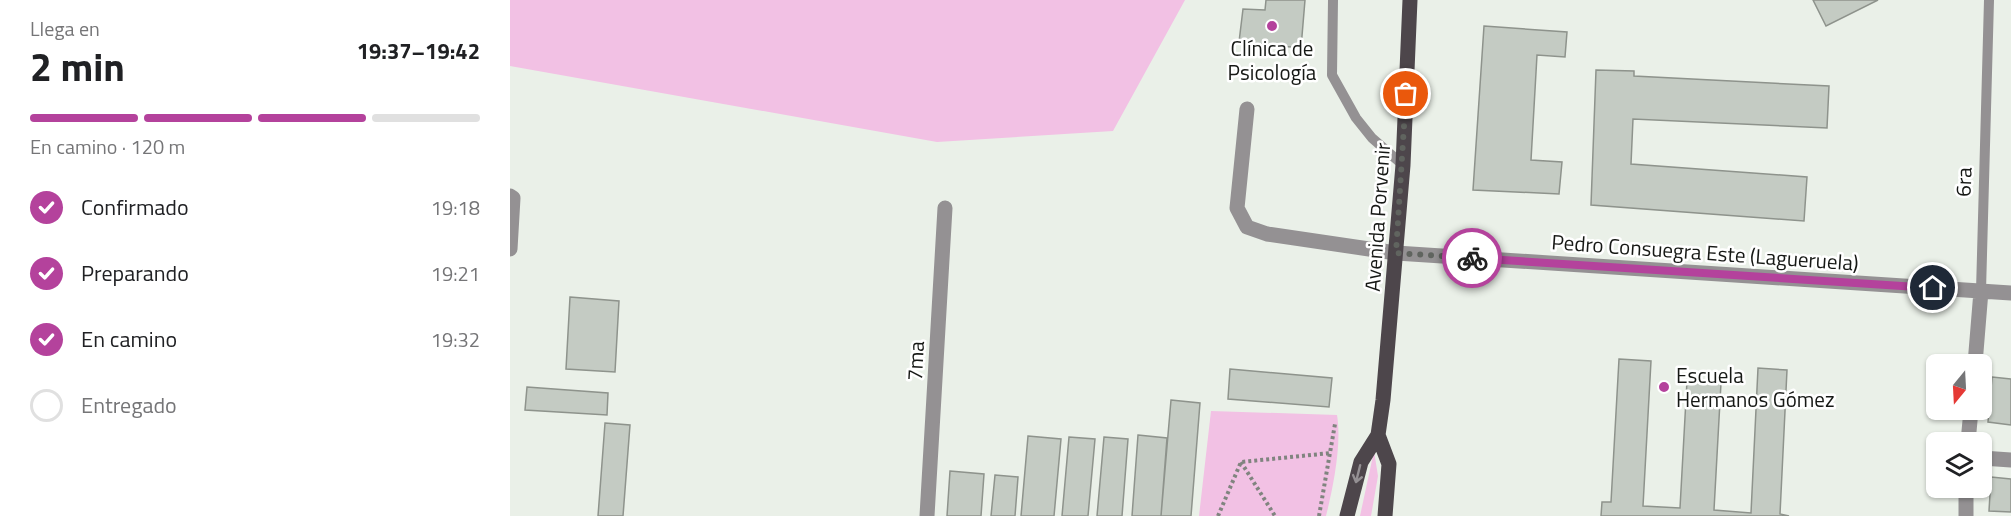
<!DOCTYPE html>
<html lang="es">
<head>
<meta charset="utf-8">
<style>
	body { margin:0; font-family:"Titillium Web",sans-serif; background:#f6f6f6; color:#202124; height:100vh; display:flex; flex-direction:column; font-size:22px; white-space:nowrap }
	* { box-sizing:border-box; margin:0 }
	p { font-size:20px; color:#757577 }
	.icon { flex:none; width:33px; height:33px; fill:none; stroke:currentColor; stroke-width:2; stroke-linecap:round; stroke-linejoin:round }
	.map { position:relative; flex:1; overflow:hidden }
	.side { display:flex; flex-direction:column; background:#fff; width:510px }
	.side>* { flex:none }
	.needle { width:39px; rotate:198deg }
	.controls { position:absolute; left:1416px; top:354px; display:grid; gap:12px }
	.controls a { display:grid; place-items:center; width:66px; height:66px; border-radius:9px; background:#fff; box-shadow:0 2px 4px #0004; font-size:30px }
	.pin { position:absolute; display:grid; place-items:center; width:51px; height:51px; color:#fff; margin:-26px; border:3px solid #fff; border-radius:50%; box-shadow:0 2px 6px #0007 }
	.courier { position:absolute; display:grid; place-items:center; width:60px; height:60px; margin:-30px; border:4px solid #b4429c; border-radius:50%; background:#fff; color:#222; box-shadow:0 2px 8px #0007 }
	.head em { font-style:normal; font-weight:700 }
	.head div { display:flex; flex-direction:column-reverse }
	.head { display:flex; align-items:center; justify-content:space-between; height:102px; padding:0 30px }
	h1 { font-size:39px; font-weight:700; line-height:45px }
	.bar { display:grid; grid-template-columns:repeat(4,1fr); gap:9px 6px; align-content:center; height:72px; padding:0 30px }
	.bar i { height:8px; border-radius:4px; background:#e0e0e0 }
	.bar .selected { background:#b4429c }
	.bar p { grid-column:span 4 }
	ol { padding:0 30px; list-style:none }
	li { display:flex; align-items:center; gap:18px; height:66px }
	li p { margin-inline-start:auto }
	li .icon { padding:6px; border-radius:50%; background:#b4429c; color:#fff; stroke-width:4 }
	li:last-child { color:#757577 }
	li i { width:33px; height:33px; border:3px solid #e0e0e0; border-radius:50% }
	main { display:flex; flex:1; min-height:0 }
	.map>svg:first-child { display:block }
</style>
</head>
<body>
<main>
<section class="side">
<div class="head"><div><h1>2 min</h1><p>Llega en</p></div><em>19:37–19:42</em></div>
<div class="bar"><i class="selected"></i><i class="selected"></i><i class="selected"></i><i></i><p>En camino · 120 m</p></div>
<ol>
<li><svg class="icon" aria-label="check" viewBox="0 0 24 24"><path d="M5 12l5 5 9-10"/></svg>Confirmado<p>19:18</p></li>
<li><svg class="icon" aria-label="check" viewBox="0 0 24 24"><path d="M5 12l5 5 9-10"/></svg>Preparando<p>19:21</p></li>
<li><svg class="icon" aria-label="check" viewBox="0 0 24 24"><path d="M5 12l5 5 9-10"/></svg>En camino<p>19:32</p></li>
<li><i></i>Entregado</li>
</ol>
</section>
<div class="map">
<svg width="1501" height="516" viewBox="0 0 1501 516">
	<rect width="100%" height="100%" fill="#eaf0e8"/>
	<path fill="#f2c1e4" d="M0,0H675L603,131L427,142L0,66Z
		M701,411L827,415C832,444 823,488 816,516H689Z
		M864,451L868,476L861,516H850Z"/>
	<path fill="#c4cbc3" stroke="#8e938c" stroke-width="1.5" d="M756,0H795L791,48L729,42L733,9L755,10Z
		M1303,0H1368L1316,26Z
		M974,26L1057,32L1055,57L1027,55L1021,160L1052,162L1049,194L963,190Z
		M1086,70L1124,71V76L1319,86L1317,128L1123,119L1121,164L1297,177L1294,221L1081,205Z
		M60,297L109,301L105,372L56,369Z
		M1109,359L1141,361L1133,506L1170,508L1177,381L1211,383L1204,510L1241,513L1248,368L1277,370L1270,514L1279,516H1091L1092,502H1101Z
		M720,369L822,378L819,407L718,399Z
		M1482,377L1501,379V425L1478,422Z
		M17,387L98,393L97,415L15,410Z
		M661,400L690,403L681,516H651Z
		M95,423L120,425L113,516H88Z
		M628,435L657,438L651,516H622Z
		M518,436L551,439L544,516H511Z
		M559,437L585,439L578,516H552Z
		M594,437L618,439L612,516H587Z
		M440,471L474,474L471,516H437Z
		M485,475L508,477L505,516H481Z
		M1481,477L1501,479V512L1479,511Z"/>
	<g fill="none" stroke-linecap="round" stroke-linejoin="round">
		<path stroke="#80847f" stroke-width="4" stroke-dasharray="3 3" stroke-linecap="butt" d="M731,462L765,516
			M708,516L731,462L821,453
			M809,516L825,424"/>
		<path stroke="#949193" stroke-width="10" d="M823,0L822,75L846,118L862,138L893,165
			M1471,291L1479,0"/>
		<path stroke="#949193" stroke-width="15" d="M737,109L727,208L737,227L757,234L886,253L1501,293
			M0,196L3,198L0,249
			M1465,364L1471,291
			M1458,442L1461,410
			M1472,458L1501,460
			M417,516L435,208
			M1456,516V488"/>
		<path stroke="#4d464b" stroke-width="15" d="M868,435L879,464L875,516
			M837,516L851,462L868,435L873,400L893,165L900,0"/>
	</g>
	<defs><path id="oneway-shaft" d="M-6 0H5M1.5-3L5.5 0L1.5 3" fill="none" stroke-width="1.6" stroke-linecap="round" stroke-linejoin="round" transform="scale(1.5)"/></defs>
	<use stroke="#949093" href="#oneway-shaft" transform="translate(848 474) rotate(104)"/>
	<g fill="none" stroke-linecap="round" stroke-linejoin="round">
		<path stroke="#60645f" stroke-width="6" stroke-dasharray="0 10.8" d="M896,94L886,253L962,258"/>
		<path stroke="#b4429c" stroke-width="8" d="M962,258L1423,288"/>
	</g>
	<g fill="#b4429c" stroke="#fff" stroke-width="2">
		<circle cx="762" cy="26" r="6"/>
		<circle cx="1154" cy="387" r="6"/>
	</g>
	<g text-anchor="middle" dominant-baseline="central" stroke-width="5" stroke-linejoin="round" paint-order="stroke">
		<g font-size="21" fill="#161815" stroke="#fff">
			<text x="762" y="48">Clínica de<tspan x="762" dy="24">Psicología</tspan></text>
			<text x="1166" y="375" text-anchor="start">Escuela<tspan x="1166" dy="24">Hermanos Gómez</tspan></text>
		</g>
		<g font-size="21" fill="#161815" stroke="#fff">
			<text transform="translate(1453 182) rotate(-88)">6ra</text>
			<text transform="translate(867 217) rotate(-86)">Avenida Porvenir</text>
			<text transform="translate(1195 252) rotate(4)">Pedro Consuegra Este (Lagueruela)</text>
			<text transform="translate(405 361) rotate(-87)">7ma</text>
		</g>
	</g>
</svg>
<div class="controls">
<a><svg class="needle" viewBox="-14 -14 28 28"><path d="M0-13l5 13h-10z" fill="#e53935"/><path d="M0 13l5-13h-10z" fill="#757577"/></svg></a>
<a><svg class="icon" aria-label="layers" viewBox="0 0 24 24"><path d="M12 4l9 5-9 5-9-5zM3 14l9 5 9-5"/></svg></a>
</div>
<div class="pin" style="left:896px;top:94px;background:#ea580c"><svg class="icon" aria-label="bag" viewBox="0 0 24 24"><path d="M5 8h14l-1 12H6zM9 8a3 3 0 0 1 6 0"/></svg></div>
<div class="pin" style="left:1423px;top:288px;background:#1f2937"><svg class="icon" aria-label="home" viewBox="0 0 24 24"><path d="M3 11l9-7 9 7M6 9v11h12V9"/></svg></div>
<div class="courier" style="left:962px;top:258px"><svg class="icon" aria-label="bike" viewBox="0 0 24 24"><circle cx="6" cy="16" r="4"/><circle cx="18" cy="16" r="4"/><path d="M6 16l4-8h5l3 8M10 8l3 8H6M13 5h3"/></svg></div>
</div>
</main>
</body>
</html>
